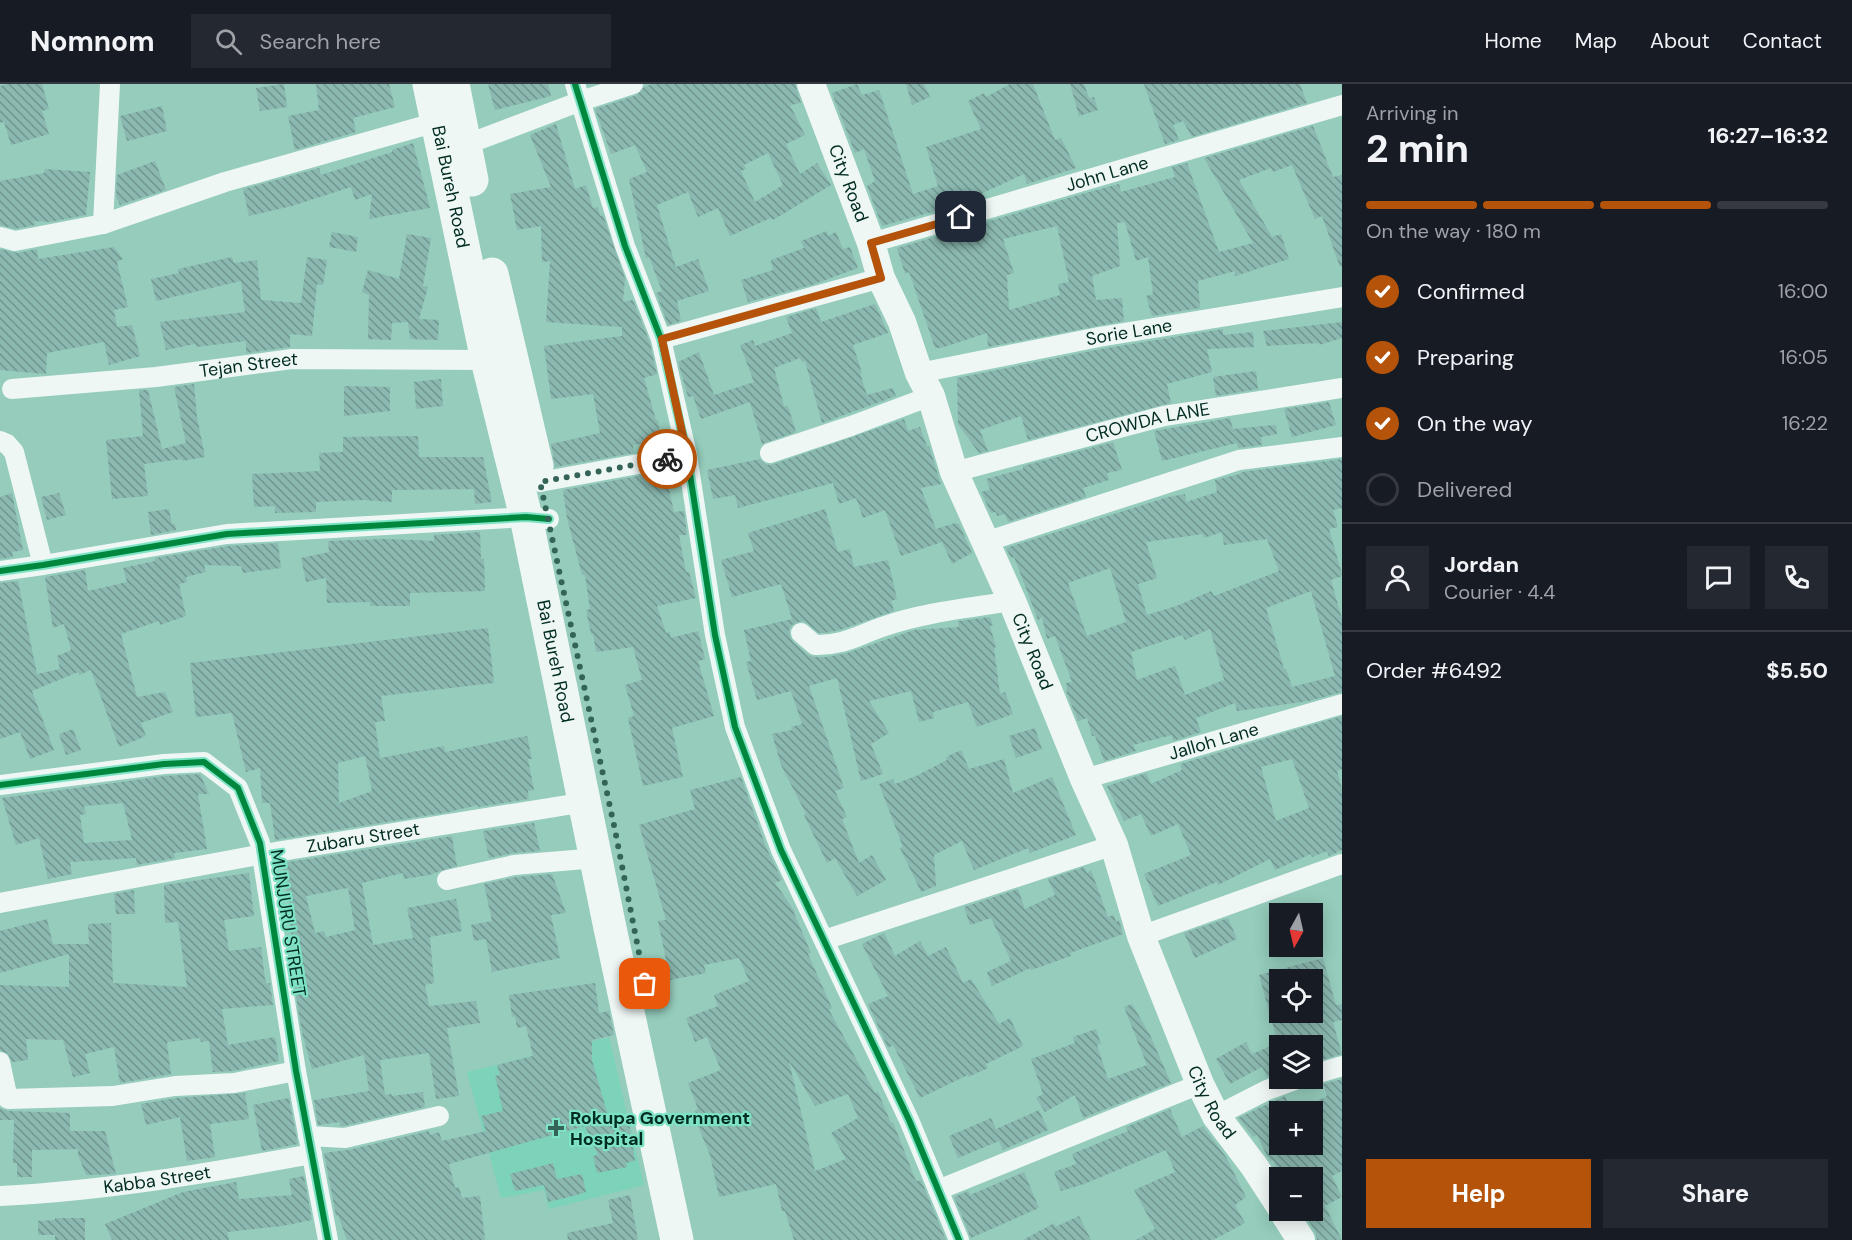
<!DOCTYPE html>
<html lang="en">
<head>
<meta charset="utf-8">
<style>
	body { margin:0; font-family:"DM Sans",sans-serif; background:#242831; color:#f1f3f6; height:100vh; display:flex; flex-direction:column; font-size:22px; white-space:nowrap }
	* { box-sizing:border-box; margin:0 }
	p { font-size:20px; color:#9ea1a6 }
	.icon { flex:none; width:33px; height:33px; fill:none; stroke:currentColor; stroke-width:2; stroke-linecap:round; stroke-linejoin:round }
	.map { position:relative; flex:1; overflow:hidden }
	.details { display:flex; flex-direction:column; background:#171b24; width:510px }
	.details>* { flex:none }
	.needle { width:39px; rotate:188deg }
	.tools { position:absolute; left:1269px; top:819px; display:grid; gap:12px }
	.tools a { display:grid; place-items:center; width:54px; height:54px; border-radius:0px; background:#171b24; box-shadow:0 3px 15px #0003; font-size:30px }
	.pin { position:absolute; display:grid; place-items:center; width:51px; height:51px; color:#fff; margin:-26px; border-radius:12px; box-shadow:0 3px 9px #0006 }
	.courier { position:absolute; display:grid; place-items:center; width:60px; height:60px; margin:-30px; border:4px solid #b45309; border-radius:50%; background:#fff; color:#222; box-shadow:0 2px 8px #0007 }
	.summary em { font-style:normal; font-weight:700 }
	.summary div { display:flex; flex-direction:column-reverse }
	.summary { display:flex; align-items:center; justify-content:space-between; height:102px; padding:0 24px }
	h1 { font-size:39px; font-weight:700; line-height:45px }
	.bar { display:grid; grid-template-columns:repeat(4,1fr); gap:9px 6px; align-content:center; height:72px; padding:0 24px }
	.bar i { height:8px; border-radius:4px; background:#363941 }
	.bar .current { background:#b45309 }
	.bar p { grid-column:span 4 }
	.line { display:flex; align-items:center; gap:15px; padding:0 24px; border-top:2px solid #363941 }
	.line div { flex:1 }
	.round { display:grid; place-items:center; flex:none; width:63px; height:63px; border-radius:0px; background:#242831 }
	ol { padding:0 24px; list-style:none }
	li { display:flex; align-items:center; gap:18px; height:66px }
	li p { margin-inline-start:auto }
	li .icon { padding:6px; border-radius:50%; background:#b45309; color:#fff; stroke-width:4 }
	li:last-child { color:#9ea1a6 }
	li i { width:33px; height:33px; border:3px solid #363941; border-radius:50% }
	.action { display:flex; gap:12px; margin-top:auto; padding:12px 24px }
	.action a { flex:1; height:69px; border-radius:0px; background:#b45309; color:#fff; font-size:24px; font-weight:700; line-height:69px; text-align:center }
	.action a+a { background:#242831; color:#f1f3f6 }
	header { display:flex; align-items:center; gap:36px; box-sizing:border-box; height:84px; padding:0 30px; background:#171b24; border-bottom:2px solid #363941 }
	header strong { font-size:28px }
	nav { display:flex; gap:33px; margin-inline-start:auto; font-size:21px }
	.search { width:420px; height:54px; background:#242831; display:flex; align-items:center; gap:15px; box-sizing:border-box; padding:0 21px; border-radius:0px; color:#9ea1a6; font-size:22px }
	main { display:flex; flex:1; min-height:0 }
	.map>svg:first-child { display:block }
</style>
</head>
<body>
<header>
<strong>Nomnom</strong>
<div class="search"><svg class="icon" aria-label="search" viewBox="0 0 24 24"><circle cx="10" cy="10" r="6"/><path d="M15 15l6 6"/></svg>Search here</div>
<nav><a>Home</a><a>Map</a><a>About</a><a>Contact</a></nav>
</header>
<main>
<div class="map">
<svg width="1342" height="1156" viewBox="0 0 1342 1156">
	<defs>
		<pattern id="building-back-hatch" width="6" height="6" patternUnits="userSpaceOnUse" patternTransform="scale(1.5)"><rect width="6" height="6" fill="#8bb8b0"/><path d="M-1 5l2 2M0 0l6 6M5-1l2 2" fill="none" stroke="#6f968f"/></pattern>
	</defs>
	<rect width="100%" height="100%" fill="#95ccbc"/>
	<path fill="#7cd3ba" d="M609,953L644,1101L549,1125L544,1106L501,1114L467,988Z"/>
	<path fill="url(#building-back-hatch)" fill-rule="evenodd" d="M7,0H42L49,25L42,27L49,50L11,61L4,38L0,39V2Z
		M284,0L287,23L260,27L256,4Z
		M316,0H389L395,23L353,34L356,48L295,66L288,32L319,26Z
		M488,0H548L551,12L495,26Z
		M652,0H795L801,19L790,21L805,51L786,60L800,90L817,79L831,101L773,136L771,134L730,152L718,124L698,133L688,108L657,121L676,183L698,175L709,207L677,217L681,237L668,241L656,209L662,207L649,173L646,174L629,95L647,88L635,61L611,70L595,25L637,11L644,3ZM768,69L783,101L755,118L741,87L746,85L744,81Z
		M857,0L862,11L879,6L913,110L938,102L926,63L981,45L968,17L984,9L986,13L1010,0H1033L1055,56L1061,54L1076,84L1027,100L1024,90L957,121L882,142L867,102L875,97L864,65L855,69L832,9Z
		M906,0H924L930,13L912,21Z
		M1070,0H1084L1089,14L1094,13L1098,26L1079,32Z
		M1144,0H1300L1307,19L1192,53L1183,37L1173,41L1179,56L1165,60Z
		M162,22L167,47L127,57L120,32Z
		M556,40L575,105L586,101L593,124L598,123L600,132L603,131L625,194L623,218L633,216L650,259L657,290L644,294L656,336H658L661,357L633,361L634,369L555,383L551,360L600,349L593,310L551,315L544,262L622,252V243L546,238L550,177L542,178L541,142L517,146L510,110L551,103L530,51Z
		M1313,42L1333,93L1342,91V182L1340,183L1322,132L1315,135L1292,81L1273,88L1271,84L1239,96L1272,153L1281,150L1289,175L1235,192V187L1198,197L1200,224L1152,232L1146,212L1153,210L1148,173L1136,177L1125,138L1117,139L1120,182L1092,192L1096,216L1122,214L1124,237L988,263L987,249L941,264H935L909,188L905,190L897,164L1082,110L1119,100L1121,108L1175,93L1172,83L1187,79L1219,168L1253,159L1204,74ZM1057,142L1069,198L1058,200L1060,211L1009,226L1007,191L1014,189L1003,155Z
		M413,59L430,124L369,135L372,110L355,116L351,103L292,122L249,132L243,105L319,84L321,91L392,68V66Z
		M155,77L166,106L120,121L116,112L117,91Z
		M45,85L90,88L86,131L50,138L34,137L35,141L15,145L0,141V97L44,89Z
		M827,147L828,152L836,148L843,165L850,163L858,184L812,201L748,218L741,196L773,186L771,176L804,164L801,157Z
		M332,148L358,153L356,168L329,163Z
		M407,150L431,154L423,202L428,203L419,235L439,236L438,256L410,255L408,238L392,239L391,256L368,255L369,211L362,208L368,186L399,195Z
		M114,163L123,175L117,178L128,223L114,226L117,243L132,241L140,272L109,281L104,258L47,269L46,290L0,286V165L17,169L37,165L38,175Z
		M232,173L234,179L257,176L261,216L301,219L307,173L327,176L323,201L317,200L312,252L290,250V263L246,269V257L196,263L195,260L166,266L160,238L245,228L241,197L156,217L151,195L179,189L178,185Z
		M875,220L888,249L853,261L862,289H860L867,311L893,304L896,312L822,339L805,277L802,278L800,274L774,284L784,322H788L796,348L762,360L750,318L701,335L693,312L688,313L678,278L699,268L714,311L754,298L740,261L753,256L755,262L792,249L786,233L816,224L821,238Z
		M1342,238V254L1319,261V259L1267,262L1263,247Z
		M1223,245V251L1253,248L1254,263L1207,265L1212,288L1167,300L1171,319L1028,356L1021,332L980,346L988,367L979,369L958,340L957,294L1101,265Z
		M1256,287L1258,305L1216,312L1213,293Z
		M441,295L443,322L416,325L414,298Z
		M194,300L197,333L205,373L182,377V375L144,380L148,412L112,415L106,356L143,352L139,306H148L162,365L186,359L174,303Z
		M344,302L390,303V327L344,332Z
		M1329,318L1336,341L1292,353L1284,325Z
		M1230,334L1233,345L1276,341L1277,350L1261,353L1262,361L1238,364L1237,359L1162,377L1154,347Z
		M904,335L908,347L920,343L927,362H929L941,400L921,404L936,445L955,439L959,440L972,469L952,480L942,458L901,472L885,426L863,434L856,414L839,420L833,399L738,424L735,411L713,415L707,386L760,375L767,381L774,380Z
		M418,352L419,373H483L492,418L475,420L474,405L392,406V418L363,416L316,418V428L275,429V422L254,423L252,390L320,387L319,369L343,368V353Z
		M1113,358L1122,386L1107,389L1109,396L1083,404L1086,413L1008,438L1005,430L997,432L996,428L991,429L981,408L990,406L986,395L1023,385V382Z
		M1342,375V424L1333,426L1338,443L1329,445L1342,490V492L1331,496L1342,535V608L1309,617L1237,627L1235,619L1196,634L1201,648L1173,657L1172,651L1133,661L1136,667L1104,677L1095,652H1092L1087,634L1078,637L1067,610L1066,599L1072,598L1055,552L1047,555L1042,533L1038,536L1014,473L1011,474L1006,464L1168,413L1185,410L1186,418L1217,408L1215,396L1240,390L1242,388ZM1222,448L1224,461L1267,455L1279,487L1214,512L1211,507L1179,521L1147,531L1138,500L1157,494L1146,458L1203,450L1204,454ZM1110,484L1126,538L1087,552L1068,499ZM1311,507L1335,592L1292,603L1286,585H1284L1266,524ZM1210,545L1224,596L1185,611L1175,582L1137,596L1131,568L1182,551L1185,556Z
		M665,387L674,428L684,427L687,451H679L686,488H689L696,514L657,522L666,549L670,548L671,554L698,547L705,575L698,577L714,632L672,644L683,693L643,702L628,634L634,632L625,601L642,596L633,563L596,568L593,550H591L586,526L590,525L585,491H582L567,434L563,406Z
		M12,409L23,466L12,468L13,473L0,475V413Z
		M59,409L66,431L47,436L41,413Z
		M169,425L172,440H175L176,446L151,451L148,428Z
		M825,425L838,468L850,465L854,483L888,476L897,515L891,517L894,527L840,546L824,549H819L804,537L798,538L792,541L789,546L790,552L793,558L808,571L815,573H827L847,569L914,546L959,543L958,537L990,533L993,541L990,542L996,563L994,564L1000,610L1005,608L1013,630L977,643L968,618L933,628L934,634L919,638L911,607L869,617L889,649L871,660L883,690L861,697L837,594L809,602L844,704L835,707L847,733L842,735L859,779L872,771L886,796L857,812L835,774L827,779L804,731L806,730L781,681L772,650L792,646L791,643L802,640L791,607L757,616L746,578L751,577L744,546L792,535L781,500L732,513L721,476L754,467L748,449Z
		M480,448L481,475H484L485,507L410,509V522H370V518L327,519L326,494L306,498L301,474L329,468L328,457L386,455L434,457V451Z
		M278,459L281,484L243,489L241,482L204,481L206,488L186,493L187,498L179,500L186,532L160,541L159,537L121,550L137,613L165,608L173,628L141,639L146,652L119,663L91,586L79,591L78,588L32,607L54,666L30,675L20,648L0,655V499L18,497L37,590L60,585L57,572L71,566L64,540L53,544L45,493L85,486L88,507L127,498L123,484L155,477V474L228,462Z
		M488,544L494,599L381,612L385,637L375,638L380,674L444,662L445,668L527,652L532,675H528L534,706L528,707L529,715L478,723V721L449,728L275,756L270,719H262L260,684L246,688L232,629L196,633L190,579ZM365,672L372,707L339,719L338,679Z
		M1342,632V685L1337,687L1342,705V766L1329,772L1327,767L1312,773L1311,770L1275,786L1270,775L1218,801L1217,798L1158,822L1144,790L1191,771L1178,740L1151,752L1141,730L1124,737L1107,702L1146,689L1151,700L1182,686L1180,680ZM1292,675L1309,724L1276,737L1261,683Z
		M1035,644L1042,665L1016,674L1009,652Z
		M73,645L81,666L66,671L59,650Z
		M961,666L969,685L1004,675L1013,709L1052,693L1076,751L1030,769L1028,764L974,786L962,757L934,771L936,802L921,808L900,764L903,763L879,700L893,695L895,700L916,692L947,676L946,673Z
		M200,690L209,710H198L207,765L174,769L175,774L137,781L136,774L70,778L72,790L48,795L39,754L16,761L2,714L165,692ZM123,719L132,756L84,759L80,731L86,730L84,722Z
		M741,693L766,763L782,796L775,799L795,828L794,829L811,869L808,870L832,924L829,926L875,1009L878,1008L891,1039L893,1038L916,1097L921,1096L946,1156H794L785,1127H782L776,1100L719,1113L710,1071L697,1040L700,1039L695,1027L698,1025L688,999L721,986L707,953L695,958L686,934L718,922L714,911L749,897L739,874L704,881L706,889L670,896L658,837L666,836L639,741L695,725L690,706ZM789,977L815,1022L848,1010L858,1034L831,1049L846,1075L815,1087Z
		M534,739L540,767L513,769L489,774L483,747Z
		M452,752L457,782L429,791L404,795L403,789L362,799L373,861L413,854L407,824L456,815L462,847L430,853L434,899L425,901L429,922L476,917L480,939L447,944L459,1012L436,1015L429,969L380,976L385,1011L392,1010V1012L423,1008L425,1023L344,1042H340V1038L318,1041L314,1016L369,1007L364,971L312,985L302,949L293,894L302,892L288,836L292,835L282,779ZM348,804L355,846L326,853L324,847L315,849L306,812Z
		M1084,783L1087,789L1091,786L1108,833L1114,831L1116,838L1119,836L1123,850L1070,869L1071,872L1031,886L1030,884L992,902L987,888L1011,877L991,834L970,841L964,823L1018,805L1025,825L1055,811L1048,795Z
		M249,789L254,832L224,836L229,867L261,863L265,895L267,900L270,899L273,921L222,925L228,961L275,953L279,977L233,987L213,988L209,957L201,958L200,954L168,958L167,959L171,990L120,999L114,963L85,970L90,989L73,993L63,956L26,955L28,976L12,978L8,970L0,966V901L69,903V870L0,889V847L47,835L53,860H89L88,840L111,839L113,899L187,903L178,838L165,839L164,801Z
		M552,790L566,829L551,831L560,874L492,888L486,855L474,857L471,841L492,837L484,800L516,793Z
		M134,806L135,830H116L114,810Z
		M1228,834L1237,855L1195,874L1184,849Z
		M884,849L895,872L920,857L928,872L946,863L963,899L971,895L999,940L1010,934L1023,962L986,980L988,984L968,993V991L920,1014L893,961L888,964L868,920L888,912L862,860Z
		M1323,874L1336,921L1342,920V936L1333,938L1342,970L1315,978L1312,962H1280V989L1267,993L1262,983L1230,1000L1216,975L1246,958L1252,970L1278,959L1259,891ZM1280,896H1312V928H1280Z
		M595,899L599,929L609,927L614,951L592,956V976L611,1042L629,1038L635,1077L626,1079L627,1083L597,1089L593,1072L598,1071L585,1042L449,1080L455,1104L459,1103L462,1114L480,1112L485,1156H347L338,1131L336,1132L324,1069L348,1066L429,1047L430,1051L439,1048L442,1057L486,1047L481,1032L503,1027L495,992L500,991L497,981L533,972L526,942L517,944L515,932L512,933L509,911Z
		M1132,920L1150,951L1171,999L1083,1034L1075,1011L1045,1028L1036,1014L1043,1010L1031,975L1075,959L1073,953L1096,945L1101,960L1097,961L1108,995L1147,981L1124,923Z
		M1342,995V1087L1332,1092L1342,1113L1325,1122L1342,1156H1317L1315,1147L1302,1126H1312V1094H1283L1273,1076L1271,1077L1267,1072L1257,1051L1253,1053L1238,1034L1285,1012L1292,1028H1280V1060H1312V1019L1327,1012L1323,1000Z
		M245,1009L249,1035L210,1040L215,1073L187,1077L180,1033L146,1041L141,1020L176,1014Z
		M289,1014L298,1060L262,1067L253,1021Z
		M0,1024L8,1027L70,1029V1047H105L116,1090L86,1091L78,1071V1065L32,1066V1093H17V1079H13L14,1036H0Z
		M1170,1025L1182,1053L1203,1042L1226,1073L1246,1113L1235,1121L1245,1139L1213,1156H1136L1155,1145L1134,1106L1175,1088L1166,1066L1084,1100L1061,1107L1054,1088L1076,1080L1072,1070L1128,1047L1126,1043Z
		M1039,1026L1048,1046L1003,1066L999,1057L958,1074L949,1052L991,1034L996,1045Z
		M553,1079L557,1095L582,1090L586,1108L577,1111L548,1118L544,1101L515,1107L510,1090Z
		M1024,1088L1039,1124L971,1154L954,1113L968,1107L970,1111Z
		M304,1092L312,1136L282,1142L227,1148L229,1156H112L105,1140L183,1108L236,1098L239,1115L292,1111L289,1095Z
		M630,1111L638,1156H568L567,1149L613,1139L608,1116Z
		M1079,1132L1091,1156H1023L1054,1139L1055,1143Z
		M55,1134H85V1156H55V1151H38V1137L55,1136Z"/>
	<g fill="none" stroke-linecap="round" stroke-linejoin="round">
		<g stroke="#eff7f5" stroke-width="20">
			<path d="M575,0L625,162L661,255L687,371L715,551L735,643L781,766L909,1036L959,1156"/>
			<path d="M465,61L581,17L633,0"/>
			<path d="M103,140L110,0"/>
			<path d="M0,153L15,157L103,140L225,98L437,38"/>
			<path id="s1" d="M871,159L1342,21"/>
			<path d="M661,255L881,194"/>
			<path id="s2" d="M919,289L1099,253L1342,213"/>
			<path id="s3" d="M12,305L156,293L292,275L487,276"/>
			<path d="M0,357L7,360L14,368L43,481"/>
			<path d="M770,369L851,342L931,312"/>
			<path id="s4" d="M954,388L1164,332L1342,304"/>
			<path d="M540,398L687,371"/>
			<path d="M985,458L1239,376L1342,363"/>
			<path d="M0,487L43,481L227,450L526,433L549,435"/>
			<path d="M801,549L815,561C844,562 860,550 885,542C926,528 970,524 1012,517"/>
			<path id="s5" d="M1084,695L1342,620"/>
			<path d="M0,701L164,680L204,678L238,704L260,759L296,987L328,1156"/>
			<path d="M447,796L514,781L597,774"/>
			<path id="s6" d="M0,819L263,770L586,718"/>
			<path d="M1141,852L1342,780"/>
			<path d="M824,856L1114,761"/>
			<path d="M0,978L8,1015L113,1012L175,1002L234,999L296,987"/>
			<path d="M1312,991L1342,982"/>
			<path d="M1216,1032L1267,1006L1300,994"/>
			<path d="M308,1052L345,1054L439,1032"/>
			<path d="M938,1106L1200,1000"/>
			<path id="s7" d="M0,1112C105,1107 208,1089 312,1070"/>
		</g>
		<g stroke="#eff7f5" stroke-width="28">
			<path id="s8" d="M811,0L871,159L881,194L902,238L919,289L931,312L954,388L1012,517L1084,695L1114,761L1141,852L1200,1000L1216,1032L1254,1082L1280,1122"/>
			<path d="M1282,1126L1301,1156"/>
		</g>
		<g stroke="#eff7f5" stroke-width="33">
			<path id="s9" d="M429,0L487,276L526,433L610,844L677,1156"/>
			<path d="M453,0L472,96"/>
			<path d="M492,190L537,382"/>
		</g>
		<g stroke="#7ee3c5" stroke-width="10">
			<path id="cycleway" d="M575,0L625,162L661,255L687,371L715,551L735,643L781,766L909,1036L959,1156
				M0,487L43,481L227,450L526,433L549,435
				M0,701L164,680L204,678L238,704L260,759L296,987L328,1156"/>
		</g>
		<use href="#cycleway" stroke="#00873e" stroke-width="6"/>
	</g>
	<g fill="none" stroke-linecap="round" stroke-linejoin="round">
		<path stroke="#346458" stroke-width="6" stroke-dasharray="0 10.8" d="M645,900L615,746L540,398L667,375"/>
		<path stroke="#b45309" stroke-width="8" d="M667,375L687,371L662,255L881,194L871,159L961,133"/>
	</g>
	<path fill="#346458" stroke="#7ee3c5" stroke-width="2" d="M553 1035h6v6h6v6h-6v6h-6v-6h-6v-6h6z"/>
	<g text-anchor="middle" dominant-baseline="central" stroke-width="4.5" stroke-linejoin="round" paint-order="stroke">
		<g font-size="18" fill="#002c22" stroke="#7ee3c5">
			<text stroke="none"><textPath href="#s1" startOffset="246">John Lane</textPath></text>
			<text stroke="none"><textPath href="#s8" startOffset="106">City Road</textPath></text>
			<text stroke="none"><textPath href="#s9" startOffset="105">Bai Bureh Road</textPath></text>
			<text stroke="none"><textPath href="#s2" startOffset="214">Sorie Lane</textPath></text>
			<text stroke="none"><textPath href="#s3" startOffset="238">Tejan Street</textPath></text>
			<text stroke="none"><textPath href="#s4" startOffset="200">CROWDA LANE</textPath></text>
			<text stroke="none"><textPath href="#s8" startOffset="610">City Road</textPath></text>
			<text stroke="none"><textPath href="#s9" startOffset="591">Bai Bureh Road</textPath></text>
			<text stroke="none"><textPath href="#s5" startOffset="135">Jalloh Lane</textPath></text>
			<text stroke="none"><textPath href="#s6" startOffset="369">Zubaru Street</textPath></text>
			<text transform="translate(288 839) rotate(81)">MUNJURU STREET</text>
			<text stroke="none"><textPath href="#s8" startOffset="1096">City Road</textPath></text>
			<text stroke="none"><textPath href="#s7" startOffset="158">Kabba Street</textPath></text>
		</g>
		<g font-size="18" font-weight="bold" fill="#002c22" stroke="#7ee3c5" text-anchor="start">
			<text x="570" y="1034">Rokupa Government<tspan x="570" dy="21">Hospital</tspan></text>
		</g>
	</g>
</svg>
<div class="tools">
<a><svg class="needle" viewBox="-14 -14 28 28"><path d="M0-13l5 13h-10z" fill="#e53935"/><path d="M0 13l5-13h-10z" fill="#9ea1a6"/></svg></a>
<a><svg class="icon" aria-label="locate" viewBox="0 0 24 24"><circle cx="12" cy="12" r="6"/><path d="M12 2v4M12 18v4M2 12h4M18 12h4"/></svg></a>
<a><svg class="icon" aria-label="layers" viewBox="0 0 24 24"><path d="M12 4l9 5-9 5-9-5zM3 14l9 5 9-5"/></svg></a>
<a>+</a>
<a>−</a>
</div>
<div class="pin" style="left:645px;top:900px;background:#ea580c"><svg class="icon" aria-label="bag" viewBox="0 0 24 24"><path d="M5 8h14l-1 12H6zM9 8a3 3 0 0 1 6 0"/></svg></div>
<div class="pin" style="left:961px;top:133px;background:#1f2937"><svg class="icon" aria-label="home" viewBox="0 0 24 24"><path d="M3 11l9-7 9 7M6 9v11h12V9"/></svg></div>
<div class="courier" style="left:667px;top:375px"><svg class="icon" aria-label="bike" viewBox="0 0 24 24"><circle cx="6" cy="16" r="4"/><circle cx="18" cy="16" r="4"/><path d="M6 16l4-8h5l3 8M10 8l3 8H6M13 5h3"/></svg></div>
</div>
<section class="details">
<div class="summary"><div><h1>2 min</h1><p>Arriving in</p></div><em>16:27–16:32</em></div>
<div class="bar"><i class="current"></i><i class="current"></i><i class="current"></i><i></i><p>On the way · 180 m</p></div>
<ol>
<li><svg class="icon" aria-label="check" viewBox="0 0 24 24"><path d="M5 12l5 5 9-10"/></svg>Confirmed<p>16:00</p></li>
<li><svg class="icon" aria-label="check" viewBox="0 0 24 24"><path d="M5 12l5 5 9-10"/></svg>Preparing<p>16:05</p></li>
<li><svg class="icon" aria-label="check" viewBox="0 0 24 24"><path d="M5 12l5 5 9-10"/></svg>On the way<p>16:22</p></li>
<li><i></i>Delivered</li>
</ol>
<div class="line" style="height:108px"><a class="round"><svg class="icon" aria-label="person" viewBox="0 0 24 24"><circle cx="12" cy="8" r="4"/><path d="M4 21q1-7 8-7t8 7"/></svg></a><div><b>Jordan</b><p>Courier · 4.4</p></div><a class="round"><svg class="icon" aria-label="chat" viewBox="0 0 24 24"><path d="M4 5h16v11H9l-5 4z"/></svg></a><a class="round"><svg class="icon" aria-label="phone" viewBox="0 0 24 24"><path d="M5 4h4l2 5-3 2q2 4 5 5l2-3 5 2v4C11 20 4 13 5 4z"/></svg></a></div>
<div class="line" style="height:78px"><div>Order #6492</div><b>$5.50</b></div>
<div class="action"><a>Help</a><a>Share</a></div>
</section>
</main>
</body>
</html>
